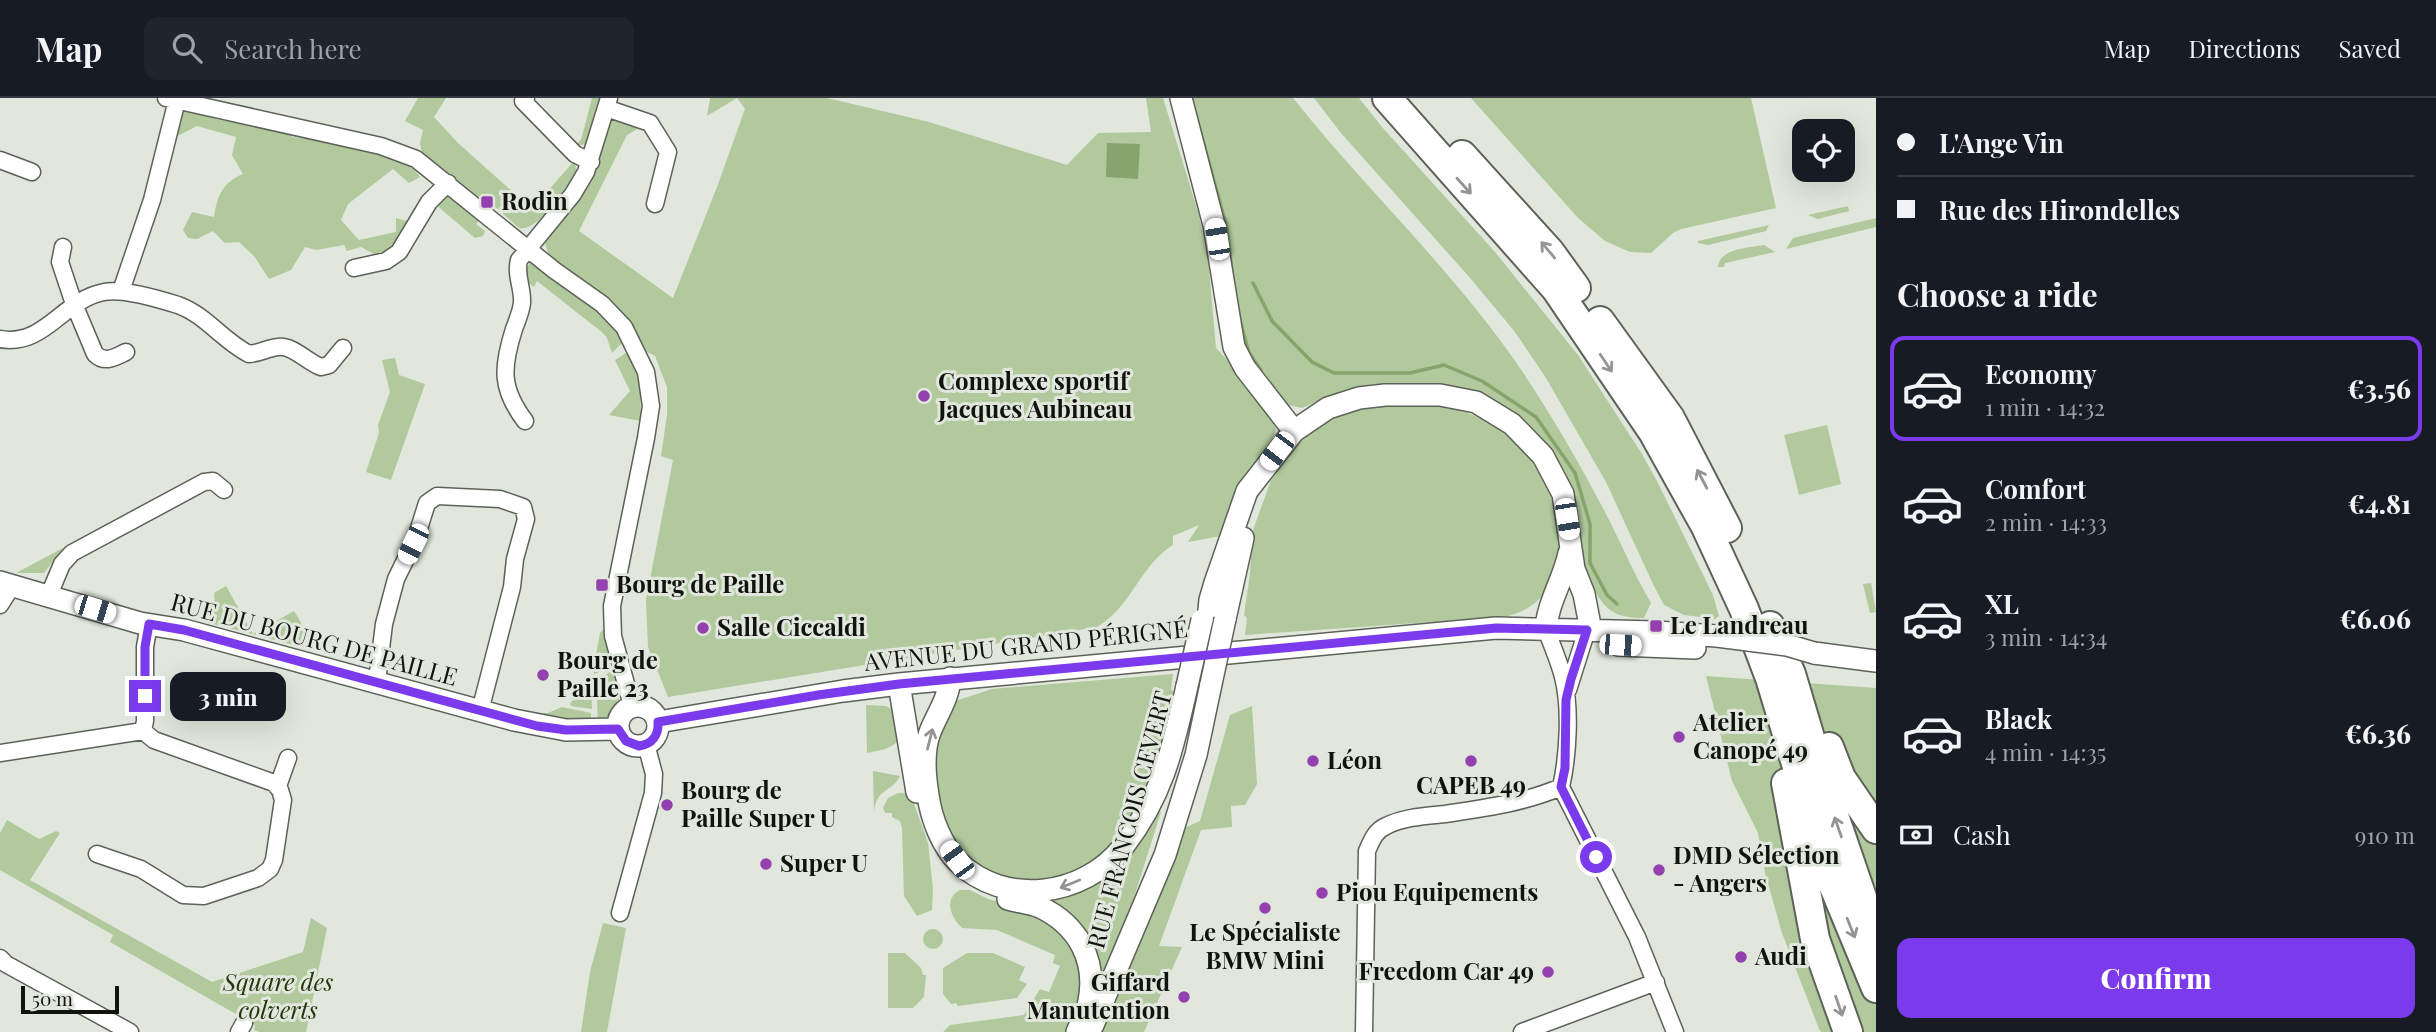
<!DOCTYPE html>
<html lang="en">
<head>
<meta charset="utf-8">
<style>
  :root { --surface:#171b24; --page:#20242c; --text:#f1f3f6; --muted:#9ea1a6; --line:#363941; --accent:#7c3aed }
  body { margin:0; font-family:"Playfair Display",serif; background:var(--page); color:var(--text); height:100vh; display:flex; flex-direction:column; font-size:26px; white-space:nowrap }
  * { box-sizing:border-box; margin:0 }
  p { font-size:23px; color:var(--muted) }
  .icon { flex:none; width:38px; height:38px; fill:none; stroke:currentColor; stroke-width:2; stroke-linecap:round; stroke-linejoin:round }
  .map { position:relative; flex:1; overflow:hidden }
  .panel { display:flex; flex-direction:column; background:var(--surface); width:560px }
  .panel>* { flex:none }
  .hud { display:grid; align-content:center; height:154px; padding:0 21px; background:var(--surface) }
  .buttons { position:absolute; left:1792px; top:21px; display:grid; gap:14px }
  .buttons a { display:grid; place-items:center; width:63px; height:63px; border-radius:14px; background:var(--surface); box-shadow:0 7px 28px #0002; font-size:35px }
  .scale { position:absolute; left:21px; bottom:18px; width:98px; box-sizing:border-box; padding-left:7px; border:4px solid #11130f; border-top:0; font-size:19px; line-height:24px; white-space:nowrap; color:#11130f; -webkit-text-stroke:5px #e1e7dc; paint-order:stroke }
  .end { position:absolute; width:32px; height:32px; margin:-16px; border:9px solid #7c3aed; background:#fff; box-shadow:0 0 0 4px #fff }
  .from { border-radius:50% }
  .bubble { position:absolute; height:49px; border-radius:14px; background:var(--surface); box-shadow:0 7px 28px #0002; font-size:23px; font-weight:800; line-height:49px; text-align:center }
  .car { position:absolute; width:21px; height:42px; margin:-21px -10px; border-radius:9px; box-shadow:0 0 5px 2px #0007; background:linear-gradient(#fff 24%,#345 0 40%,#fff 0 76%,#345 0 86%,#fff 0) }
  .hud b { display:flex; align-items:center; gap:24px; height:66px; font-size:26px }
  .hud b+b { border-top:2px solid var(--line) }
  .hud i { width:18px; height:18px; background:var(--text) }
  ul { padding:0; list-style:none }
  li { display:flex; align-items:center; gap:21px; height:105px; margin:0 14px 10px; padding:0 7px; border:4px solid transparent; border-radius:14px }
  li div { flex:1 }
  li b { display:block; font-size:26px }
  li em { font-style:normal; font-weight:800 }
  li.selected { border-color:var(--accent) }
  li>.icon { width:63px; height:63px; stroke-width:1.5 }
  h2 { padding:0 21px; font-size:32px; line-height:84px }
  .pay { display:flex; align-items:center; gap:18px; height:77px; padding:0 21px; font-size:26px }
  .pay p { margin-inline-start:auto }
  .cta { display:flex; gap:14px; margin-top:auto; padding:14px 21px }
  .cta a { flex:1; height:80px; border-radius:14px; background:var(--accent); color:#fff; font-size:28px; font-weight:800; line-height:80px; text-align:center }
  header { display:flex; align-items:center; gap:42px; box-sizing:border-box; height:98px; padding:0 35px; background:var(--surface); border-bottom:2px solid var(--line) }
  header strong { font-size:33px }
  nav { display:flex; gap:38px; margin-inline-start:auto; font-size:24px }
  .search { width:490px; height:63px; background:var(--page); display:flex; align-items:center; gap:18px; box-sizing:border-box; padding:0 24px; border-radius:14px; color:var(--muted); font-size:26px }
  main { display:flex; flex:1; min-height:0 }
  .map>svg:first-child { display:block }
  .green { fill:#b1c99d }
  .water { fill:#87a46c }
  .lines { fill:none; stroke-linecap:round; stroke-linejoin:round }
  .stream { stroke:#87a46c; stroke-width:3.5 }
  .street-casing { stroke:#5d6259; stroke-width:19 }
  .secondary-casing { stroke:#5d6259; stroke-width:24 }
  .highway-casing { stroke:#5d6259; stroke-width:32 }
  .street { stroke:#fff; stroke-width:16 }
  .secondary { stroke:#fff; stroke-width:21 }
  .highway { stroke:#fff; stroke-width:28 }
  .secondary-bridge-casing { stroke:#5d6259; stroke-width:24; stroke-linecap:butt }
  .secondary-bridge { stroke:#fff; stroke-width:21 }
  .oneway { stroke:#949593 }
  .route { stroke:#7c3aed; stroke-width:9 }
  .poi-dot { fill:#9440ae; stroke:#e1e7dc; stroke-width:2.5 }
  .labels { text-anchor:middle; stroke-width:6; stroke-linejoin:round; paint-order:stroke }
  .poi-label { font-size:24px; font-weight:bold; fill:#11130f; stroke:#e1e7dc; text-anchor:start }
  .street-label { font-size:24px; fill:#11130f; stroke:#e1e7dc }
  .park-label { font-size:24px; font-style:italic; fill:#23360c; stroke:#e1e7dc }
</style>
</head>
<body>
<header>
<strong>Map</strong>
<div class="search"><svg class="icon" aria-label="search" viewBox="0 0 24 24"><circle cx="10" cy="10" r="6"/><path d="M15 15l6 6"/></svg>Search here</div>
<nav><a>Map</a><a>Directions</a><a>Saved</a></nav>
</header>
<main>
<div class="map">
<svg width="1876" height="934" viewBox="0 0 1876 934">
  <rect width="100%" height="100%" fill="#e1e7dc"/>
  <!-- green -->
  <path class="green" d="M 418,0 L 446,0 L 434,19 L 458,45 L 532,111 L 574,63 L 577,73 C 567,88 538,135 519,130 L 484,99 L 477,101 L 422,55 L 420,45 L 423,32 L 405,23 Z
    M 592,0 L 600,0 L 588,44 L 586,49 L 584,46 L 578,48 L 579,53 L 572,50 L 581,42 Z
    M 710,0 L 737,0 L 707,18 Z
    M 737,0 L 827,0 L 929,24 L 1067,67 L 1098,35 L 1151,34 L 1146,0 L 1163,0 L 1199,117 L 1208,160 L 1216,250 L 1231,266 L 1276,330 L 1274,338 L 1247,381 L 1221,438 L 1188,444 L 1199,427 L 1173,438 L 1173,447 C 1139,468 1132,509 1097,529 L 668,599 L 648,549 L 646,502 L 673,362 L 661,358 L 667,317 L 667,289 L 655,258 L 645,253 L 635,233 L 604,200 L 549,157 L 545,146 L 610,20 L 613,19 L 649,33 L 639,30 L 627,37 L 579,133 L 673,200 L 717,89 L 745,11 Z
    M 1187,0 L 1293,0 C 1367,93 1455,174 1522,273 C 1549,314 1575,357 1598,401 C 1617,435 1631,471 1651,505 L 1644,520 C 1619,520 1606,515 1594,491 L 1589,491 L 1585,481 L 1575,408 L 1562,374 L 1447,289 L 1374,286 L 1344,292 L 1302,310 L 1283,306 L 1243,250 Z
    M 1314,0 L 1359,0 L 1382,29 L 1495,154 L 1578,257 L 1642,356 L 1659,387 L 1713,497 L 1719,518 L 1715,521 L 1684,517 L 1664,507 L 1653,486 L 1606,384 L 1546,280 L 1515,234 L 1471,181 L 1341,35 Z
    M 1471,0 L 1751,0 L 1776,110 L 1681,131 L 1673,135 L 1651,155 L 1630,154 L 1605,143 L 1578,120 Z
    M 178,11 L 224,23 L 244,24 L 287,33 L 292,39 C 321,42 405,52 420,79 L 409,85 L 393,71 L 348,106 L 341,122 L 359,142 L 396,134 L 396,120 L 410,124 L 390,153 L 374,156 L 361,149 L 347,153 L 344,147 L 316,152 L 305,149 L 291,172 L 269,181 L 254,158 L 239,144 L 225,145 L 213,133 L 197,141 L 188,140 L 183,132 L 192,114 L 214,119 C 217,98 223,84 243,76 L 232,57 L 236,39 L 197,28 L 172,41 Z
    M 446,97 L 450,97 L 480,122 L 476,126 L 485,133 L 483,138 L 475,140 L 435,106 Z
    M 1848,108 L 1849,113 L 1818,121 L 1808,117 Z
    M 1876,120 L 1876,129 L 1786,151 L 1793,140 Z
    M 1769,127 L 1766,133 L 1708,147 L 1698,145 L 1698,143 Z
    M 1764,147 L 1775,154 L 1725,165 L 1724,169 L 1718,169 C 1720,150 1748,150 1764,147 Z
    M 530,164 C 564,188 602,208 624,243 L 612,255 L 607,240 L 603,235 L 537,183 L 534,189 L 526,183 L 524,176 Z
    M 629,253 L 640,286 L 641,323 L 609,317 L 630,293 L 615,262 Z
    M 395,260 L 399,277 L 425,286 L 391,382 L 366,374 L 379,335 L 378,327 L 390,294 L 382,262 Z
    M 1428,305 C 1457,311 1483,317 1507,337 C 1526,353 1547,377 1554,402 C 1567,449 1560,509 1503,519 L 1245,537 L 1247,520 L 1244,517 L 1250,476 L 1252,435 L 1271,382 L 1289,355 L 1313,332 L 1340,316 L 1368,307 Z
    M 1827,327 L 1841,386 L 1799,397 L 1784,337 Z
    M 63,450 L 44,475 L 16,475 Z
    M 1871,485 L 1876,514 L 1870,515 L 1863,486 Z
    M 226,488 L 253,536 L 294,513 C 302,525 308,536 306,550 L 206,524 L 215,510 L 214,495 Z
    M 604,531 L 611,565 L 605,572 L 594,576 L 593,573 L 600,535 Z
    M 612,572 C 620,598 627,610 598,624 L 596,584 Z
    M 1173,576 L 1171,591 L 1174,595 L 1159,656 L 1155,688 L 1099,766 L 1029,789 L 969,766 L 940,722 L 933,642 L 952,604 L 992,591 Z
    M 1706,578 L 1876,590 L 1876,934 L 1821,934 L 1819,931 L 1782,835 L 1765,775 L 1758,735 L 1732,683 Z
    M 591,586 L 592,611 L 571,608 L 570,605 Z
    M 866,607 L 886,608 L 893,612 L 900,640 C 891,652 881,652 867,655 Z
    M 1252,608 L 1257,686 L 1245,707 L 1231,708 L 1232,729 L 1201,732 L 1159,848 L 1182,849 L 1144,934 L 1098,934 L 1182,731 L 1200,723 L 1230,617 Z
    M 562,609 L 591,615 L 591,625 L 582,626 L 527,616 L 548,615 Z
    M 873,673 L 900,678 C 892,695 876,689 874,715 Z
    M 898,695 L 906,695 L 913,703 L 928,745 L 933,791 L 932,812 L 917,818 L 904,798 L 902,730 L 900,723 L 892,719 L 892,715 L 885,715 L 883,710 L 888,700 Z
    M 1154,709 L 1161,714 L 1129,815 L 1101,887 L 1041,804 L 1069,792 Z
    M 7,722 L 39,741 L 56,733 L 60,735 L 30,782 L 212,884 L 303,854 L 311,820 L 327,830 L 306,934 L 259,934 L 254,932 L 255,927 L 110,844 L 113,837 L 0,772 L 0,735 Z
    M 960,792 L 970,792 L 988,801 L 1036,813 L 1073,844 L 1084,895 L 1071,934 L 943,934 L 950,927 L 1024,917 L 1040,891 L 1049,894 L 1060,868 L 1053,865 L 1055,857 L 997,832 L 962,830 C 951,820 943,801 960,792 Z
    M 603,825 L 626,830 L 607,934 L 581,934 L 590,874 Z
    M923 841a10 10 0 1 1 20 0a10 10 0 1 1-20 0Z
    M 888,855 L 905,855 L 921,870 L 923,877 L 926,877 L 924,899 L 913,910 L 888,910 Z
    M 967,855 L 993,855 L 1025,869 L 1019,882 L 1027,886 L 1017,900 L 958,908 L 956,905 L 951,906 L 943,896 L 943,870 Z"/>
  <!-- water -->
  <path class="water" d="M 1107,45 L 1140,46 L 1138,81 L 1106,79 Z"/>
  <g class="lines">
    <!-- stream -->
    <path class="stream" d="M 1196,18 L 1227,130 L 1232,174
      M 1253,185 L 1272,223 L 1312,264 L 1334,275 L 1410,275 L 1444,267 L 1482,283 L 1536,319 L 1575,375 L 1590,426 L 1590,465 L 1607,497 L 1617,506
      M 1241,226 L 1249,255 L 1261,272"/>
    <defs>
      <path id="street" d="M 166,0 L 381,48 L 416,61 L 554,172 L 602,206 L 624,229 L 646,274 L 651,308 L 646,340 L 612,508 L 613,538 L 632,608
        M 526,0 L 523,3 L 575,56 L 591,64
        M 606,10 L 650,25 L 668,54 L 655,106
        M 0,62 L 32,74
        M 63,149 L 60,164 L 74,206 L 95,256 C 105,266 115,259 126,254
        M 354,170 L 386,163 L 399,154 L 429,104 L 448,85
        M 121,193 L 152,102 L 177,2
        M 0,241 C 45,249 62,202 104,194 C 123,190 159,201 178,207 C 206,217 223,243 249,256 C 260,255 268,250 278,249 C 293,247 307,264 321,269 L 329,267 L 343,250
        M 525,323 C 500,290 502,269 514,231 C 517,223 521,214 522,205 C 523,190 515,177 519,162 L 573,96 L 586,74 L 609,0
        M 49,497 L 62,466 L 72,455 L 204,384 L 213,383 L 224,392
        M 0,507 L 12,488
        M 377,583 L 384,526 L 396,481 L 416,440 L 427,405 L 437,398 L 500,401 L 523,409 L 526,421 L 515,461 L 512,489 L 480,613
        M 1568,592 L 1587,532
        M 0,655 L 143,633
        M 278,688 L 288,660
        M 1561,689 L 1637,839 L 1675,934
        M 97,756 L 141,771 L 183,797 L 204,798 L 258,780 L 270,771 L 274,762 L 283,702 L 280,692 L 274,685 L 154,642 L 143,633 L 145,623 L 145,549 L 149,526
        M 620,815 L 653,695 L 654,676 L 646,646
        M 0,860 L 6,866 L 130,934
        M 239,934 L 244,925
        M 1364,934 L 1367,753 C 1372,742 1375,733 1386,728 C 1404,719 1425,718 1445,716 C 1485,710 1524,705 1561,689 C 1568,658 1571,610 1563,579 C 1559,563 1552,547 1546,532
        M 1522,934 L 1656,884"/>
      <path id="secondary" d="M 1181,0 L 1214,127 L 1234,249 L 1245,270 L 1294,333
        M 0,484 L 140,525 L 184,532 L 514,622 L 566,632 L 618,631
        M 1225,521 L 1243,440
        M 1208,522 L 1210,502 L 1215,485 L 1247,393 L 1294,333 L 1328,310 L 1359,300 L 1385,297 L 1440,297 L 1476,304 L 1512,326 L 1543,358 L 1563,396 L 1574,471 L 1584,496 L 1589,522 L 1587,532
        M 1546,532 C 1547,505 1564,481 1569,455
        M 1619,547 L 1695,550
        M 1814,555 L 1876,563
        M 950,580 C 949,600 937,616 930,634 C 923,652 925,679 928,697 C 931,720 942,748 958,764 C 1005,809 1083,799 1123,749 C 1163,697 1173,650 1187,588
        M 899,586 L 917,694
        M618 628a20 20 0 1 1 40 0a20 20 0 1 1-40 0Z
        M 658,624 L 843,593 L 899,586 L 1496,530 L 1656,534 L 1717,538
        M 1008,801 C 1018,804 1030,805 1040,809 C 1078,827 1097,862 1089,903 C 1087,914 1081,924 1077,934
        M 1093,927 L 1165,757 L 1196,657 L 1211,586"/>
      <path id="highway" d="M 1387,0 L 1556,191 L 1653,334 L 1706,429 L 1744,511 L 1770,580 L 1832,784 L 1876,890
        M 1462,57 L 1550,154 L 1576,190
        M 1600,223 L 1670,320 L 1727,430
        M 1770,528 L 1791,576 L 1828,700 L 1876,840
        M 1829,649 L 1841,680 L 1876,731
        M 1786,685 L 1815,841 L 1848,934"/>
    </defs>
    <!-- street casing -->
    <use href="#street" class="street-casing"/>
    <!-- secondary casing -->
    <use href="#secondary" class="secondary-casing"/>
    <!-- highway casing -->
    <use href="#highway" class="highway-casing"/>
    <!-- street -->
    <use href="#street" class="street"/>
    <!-- secondary -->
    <use href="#secondary" class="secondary"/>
    <!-- highway -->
    <use href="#highway" class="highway"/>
    <defs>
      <path id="secondary-bridge" d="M 1717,538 L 1787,547 L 1814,555
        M 1211,586 L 1225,521
        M 1187,588 L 1202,522"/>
    </defs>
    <!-- secondary-bridge casing -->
    <use href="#secondary-bridge" class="secondary-bridge-casing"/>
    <!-- secondary-bridge -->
    <use href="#secondary-bridge" class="secondary-bridge"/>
  </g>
  <!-- one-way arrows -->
  <defs><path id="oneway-shaft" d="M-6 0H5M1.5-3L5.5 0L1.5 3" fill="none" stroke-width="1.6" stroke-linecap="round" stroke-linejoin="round" transform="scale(1.75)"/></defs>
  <g class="oneway">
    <use href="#oneway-shaft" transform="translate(1464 88) rotate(48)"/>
    <use href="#oneway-shaft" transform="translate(1548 152) rotate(-130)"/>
    <use href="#oneway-shaft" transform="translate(1606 265) rotate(56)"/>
    <use href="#oneway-shaft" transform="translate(1702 381) rotate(-118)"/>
    <use href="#oneway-shaft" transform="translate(930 641) rotate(-76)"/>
    <use href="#oneway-shaft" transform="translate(1838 729) rotate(-109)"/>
    <use href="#oneway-shaft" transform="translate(1070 786) rotate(158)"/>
    <use href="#oneway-shaft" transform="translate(1851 830) rotate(68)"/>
    <use href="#oneway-shaft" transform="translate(1839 908) rotate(71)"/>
  </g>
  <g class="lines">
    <!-- route -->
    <path class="route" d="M 145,598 L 145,549 L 149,526 L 184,532 L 537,628 L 566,632 L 618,631 L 626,643 L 639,648 C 652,646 659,637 658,624 L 818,597 L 899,586 L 1496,530 L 1587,532 L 1571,581 L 1566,602 L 1565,670 L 1561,689 L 1596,759"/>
  </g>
  <!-- markers -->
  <g class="poi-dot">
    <rect x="480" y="97" width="14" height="14" rx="3.5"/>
    <circle cx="924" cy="298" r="7"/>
    <rect x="595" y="480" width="14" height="14" rx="3.5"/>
    <rect x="1649" y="521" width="14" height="14" rx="3.5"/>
    <circle cx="703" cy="530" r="7"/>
    <circle cx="543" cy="577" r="7"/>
    <circle cx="1679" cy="639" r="7"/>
    <circle cx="1313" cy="663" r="7"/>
    <circle cx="1471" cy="663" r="7"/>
    <circle cx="667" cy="707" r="7"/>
    <circle cx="766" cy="766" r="7"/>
    <circle cx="1659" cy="772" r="7"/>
    <circle cx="1322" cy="795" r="7"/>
    <circle cx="1265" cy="810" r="7"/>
    <circle cx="1741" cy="859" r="7"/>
    <circle cx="1548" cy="874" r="7"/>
    <circle cx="1184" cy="899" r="7"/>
  </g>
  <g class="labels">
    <!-- poi labels -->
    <g class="poi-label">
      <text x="501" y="112">Rodin</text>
      <text x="938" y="292">Complexe sportif<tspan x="938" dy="28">Jacques Aubineau</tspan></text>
      <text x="616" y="495">Bourg de Paille</text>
      <text x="1670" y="536">Le Landreau</text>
      <text x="717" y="538">Salle Ciccaldi</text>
      <text x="557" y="571">Bourg de<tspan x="557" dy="28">Paille 23</tspan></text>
      <text x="1693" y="633">Atelier<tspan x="1693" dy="28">Canopé 49</tspan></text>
      <text x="1327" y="671">Léon</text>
      <text x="1471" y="696" text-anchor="middle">CAPEB 49</text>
      <text x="681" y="701">Bourg de<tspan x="681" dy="28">Paille Super U</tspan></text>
      <text x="1673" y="766">DMD Sélection<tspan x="1673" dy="28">- Angers</tspan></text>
      <text x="780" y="774">Super U</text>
      <text x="1336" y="803">Piou Equipements</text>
      <text x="1265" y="843" text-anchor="middle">Le Spécialiste<tspan x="1265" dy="28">BMW Mini</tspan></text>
      <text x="1755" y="867">Audi</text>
      <text x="1534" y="882" text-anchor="end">Freedom Car 49</text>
      <text x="1170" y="893" text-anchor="end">Giffard<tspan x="1170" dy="28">Manutention</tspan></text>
    </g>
    <!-- street labels -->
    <g class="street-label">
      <text transform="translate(314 542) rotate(15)" y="8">RUE DU BOURG DE PAILLE</text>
      <text transform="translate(1026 548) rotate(-6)" y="8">AVENUE DU GRAND PÉRIGNÉ</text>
      <text transform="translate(1130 722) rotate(-75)" y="8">RUE FRANCOIS CEVERT</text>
    </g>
    <!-- park labels -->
    <g class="park-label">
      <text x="278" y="893">Square des<tspan x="278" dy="28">colverts</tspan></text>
    </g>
  </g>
</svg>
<div class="buttons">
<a><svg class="icon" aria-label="locate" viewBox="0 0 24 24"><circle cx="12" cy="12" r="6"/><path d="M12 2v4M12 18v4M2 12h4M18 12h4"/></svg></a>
</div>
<div class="scale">50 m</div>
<i class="end from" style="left:1596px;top:759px"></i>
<i class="end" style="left:145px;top:598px"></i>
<div class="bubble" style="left:170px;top:574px;width:116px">3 min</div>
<i class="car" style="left:1217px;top:141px;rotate:351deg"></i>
<i class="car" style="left:1277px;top:353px;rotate:217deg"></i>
<i class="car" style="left:1567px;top:421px;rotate:171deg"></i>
<i class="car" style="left:413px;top:446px;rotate:206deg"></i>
<i class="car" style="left:95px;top:511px;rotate:107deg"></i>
<i class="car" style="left:1620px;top:547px;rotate:93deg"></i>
<i class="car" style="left:957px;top:762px;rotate:324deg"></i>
</div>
<section class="panel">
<div class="hud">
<b><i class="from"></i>L'Ange Vin</b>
<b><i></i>Rue des Hirondelles</b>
</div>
<h2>Choose a ride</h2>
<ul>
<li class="selected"><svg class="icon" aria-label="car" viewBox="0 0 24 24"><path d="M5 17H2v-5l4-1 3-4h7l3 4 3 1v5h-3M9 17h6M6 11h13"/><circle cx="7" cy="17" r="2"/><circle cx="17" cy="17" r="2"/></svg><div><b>Economy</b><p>1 min · 14:32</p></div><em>€3.56</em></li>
<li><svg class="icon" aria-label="car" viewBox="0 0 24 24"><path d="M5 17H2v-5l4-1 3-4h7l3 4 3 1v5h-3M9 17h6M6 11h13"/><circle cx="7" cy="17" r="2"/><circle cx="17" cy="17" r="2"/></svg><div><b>Comfort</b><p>2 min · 14:33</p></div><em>€4.81</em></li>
<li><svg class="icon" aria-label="car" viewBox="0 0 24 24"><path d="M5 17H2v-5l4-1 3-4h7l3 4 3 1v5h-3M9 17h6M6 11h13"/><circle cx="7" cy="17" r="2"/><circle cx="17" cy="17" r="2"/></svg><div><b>XL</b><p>3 min · 14:34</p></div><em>€6.06</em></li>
<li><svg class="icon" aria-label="car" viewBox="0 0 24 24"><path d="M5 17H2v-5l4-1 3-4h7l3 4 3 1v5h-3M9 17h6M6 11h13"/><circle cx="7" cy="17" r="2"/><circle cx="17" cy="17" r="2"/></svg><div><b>Black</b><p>4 min · 14:35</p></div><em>€6.36</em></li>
</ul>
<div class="pay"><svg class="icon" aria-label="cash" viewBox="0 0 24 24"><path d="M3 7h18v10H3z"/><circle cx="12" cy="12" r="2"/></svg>Cash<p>910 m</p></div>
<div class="cta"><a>Confirm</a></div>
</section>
</main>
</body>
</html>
